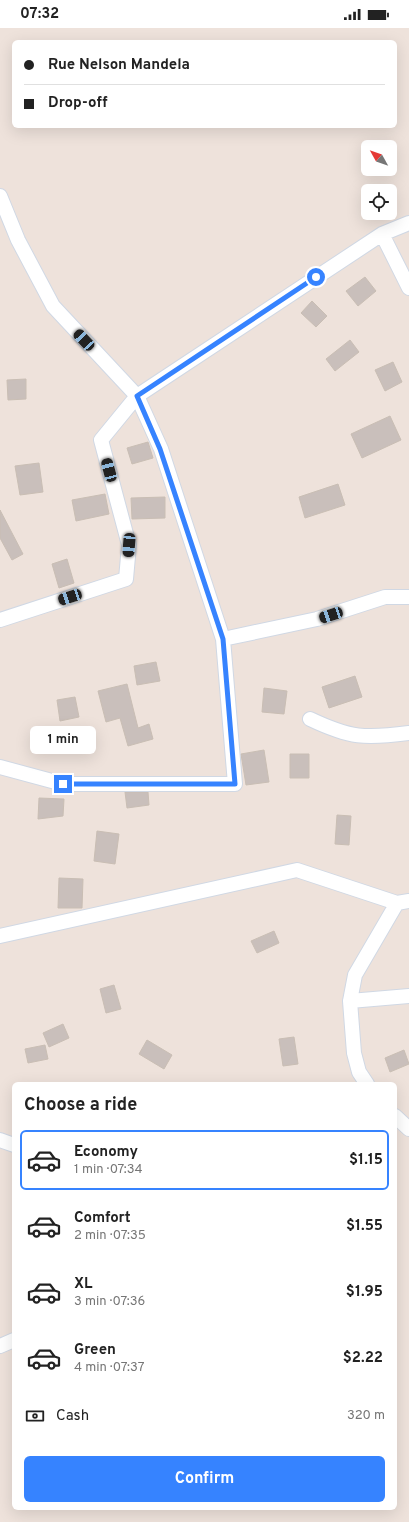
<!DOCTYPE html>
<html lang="en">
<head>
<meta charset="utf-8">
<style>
  :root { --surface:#fff; --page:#f6f6f6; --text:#222; --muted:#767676; --line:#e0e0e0; --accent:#3683ff }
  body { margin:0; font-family:Overpass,sans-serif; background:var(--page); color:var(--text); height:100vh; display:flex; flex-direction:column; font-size:15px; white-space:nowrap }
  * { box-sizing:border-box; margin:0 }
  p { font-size:13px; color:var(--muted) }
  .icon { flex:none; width:22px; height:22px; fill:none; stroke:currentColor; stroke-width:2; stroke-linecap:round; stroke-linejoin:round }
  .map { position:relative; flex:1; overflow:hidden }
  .details { position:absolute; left:12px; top:1054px; width:385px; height:428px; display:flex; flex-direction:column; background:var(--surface); border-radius:6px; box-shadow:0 4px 16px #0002 }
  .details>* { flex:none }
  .hud { position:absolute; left:12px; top:12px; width:385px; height:88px; border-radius:6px; box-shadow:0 4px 16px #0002; display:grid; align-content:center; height:88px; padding:0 12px; background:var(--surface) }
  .needle { width:26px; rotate:310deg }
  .buttons { position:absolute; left:361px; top:112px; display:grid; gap:8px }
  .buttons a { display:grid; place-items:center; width:36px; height:36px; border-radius:6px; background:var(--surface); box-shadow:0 4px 16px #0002; font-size:20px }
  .end { position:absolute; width:18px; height:18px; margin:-9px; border:5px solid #3683ff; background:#fff; box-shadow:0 0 0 2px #fff }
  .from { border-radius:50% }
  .bubble { position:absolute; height:28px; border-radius:6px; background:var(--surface); box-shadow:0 4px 16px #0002; font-size:13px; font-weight:700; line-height:28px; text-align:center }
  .car { position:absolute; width:12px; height:24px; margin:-12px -6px; border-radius:5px; box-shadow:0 0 3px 1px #0007; background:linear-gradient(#222 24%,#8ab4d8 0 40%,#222 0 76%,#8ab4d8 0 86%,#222 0) }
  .hud b { display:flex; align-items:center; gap:14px; height:38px; font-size:15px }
  .hud b+b { border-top:1px solid var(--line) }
  .hud i { width:10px; height:10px; background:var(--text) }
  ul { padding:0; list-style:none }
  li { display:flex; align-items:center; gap:12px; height:60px; margin:0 8px 6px; padding:0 4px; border:2px solid transparent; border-radius:6px }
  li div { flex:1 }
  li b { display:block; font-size:15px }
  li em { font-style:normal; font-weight:700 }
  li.on { border-color:var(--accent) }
  li>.icon { width:36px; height:36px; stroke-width:1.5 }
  h2 { padding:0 12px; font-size:18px; line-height:48px }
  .pay { display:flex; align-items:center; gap:10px; height:44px; padding:0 12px; font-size:15px }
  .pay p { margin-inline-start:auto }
  .primary-button { display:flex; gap:8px; margin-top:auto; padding:8px 12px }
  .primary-button a { flex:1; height:46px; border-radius:6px; background:var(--accent); color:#fff; font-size:16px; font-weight:700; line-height:46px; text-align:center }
  .status { display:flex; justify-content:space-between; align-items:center; height:28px; padding:0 20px; background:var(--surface); direction:ltr }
  .status svg { height:11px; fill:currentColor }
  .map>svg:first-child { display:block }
  .building { fill:#c9bfbb; stroke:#c9beb4 }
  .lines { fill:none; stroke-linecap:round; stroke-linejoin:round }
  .minor-casing { stroke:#d0d8e4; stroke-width:16 }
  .minor { stroke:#fff; stroke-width:14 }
  .route { stroke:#3683ff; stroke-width:5 }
</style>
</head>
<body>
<div class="status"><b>07:32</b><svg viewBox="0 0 49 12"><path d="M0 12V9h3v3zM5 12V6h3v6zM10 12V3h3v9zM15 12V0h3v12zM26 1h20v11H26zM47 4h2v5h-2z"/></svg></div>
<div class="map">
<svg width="409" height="1494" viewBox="0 0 409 1494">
  <rect width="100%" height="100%" fill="#eee2db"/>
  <!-- building -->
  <path class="building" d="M 365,249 L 376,263 L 358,278 L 346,263 Z
    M 312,273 L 327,288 L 316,299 L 301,285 Z
    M 350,312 L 359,324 L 335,343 L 326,331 Z
    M 393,334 L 402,354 L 385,363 L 375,342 Z
    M 26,351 L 26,371 L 8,372 L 7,352 Z
    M 390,388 L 401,412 L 362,430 L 351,406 Z
    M 148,414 L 153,430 L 132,436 L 127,420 Z
    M 39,435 L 43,464 L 20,467 L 15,438 Z
    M 338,456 L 345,477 L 305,490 L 299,469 Z
    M 105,466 L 109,486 L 76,493 L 72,472 Z
    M 165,469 L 165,490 L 132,491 L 131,470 Z
    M 0,482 L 23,526 L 12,532 L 0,510 Z
    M 67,531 L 74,555 L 59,560 L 52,536 Z
    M 156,634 L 160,653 L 137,657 L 134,638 Z
    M 355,648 L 362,669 L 329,680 L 322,659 Z
    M 127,656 L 138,700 L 149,696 L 153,711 L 128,718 L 120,690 L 106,694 L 98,663 Z
    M 264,660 L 287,663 L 284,686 L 262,684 Z
    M 75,669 L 79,689 L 60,693 L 57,672 Z
    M 264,722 L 269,754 L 246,757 L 241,726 Z
    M 290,726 L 309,726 L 309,750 L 290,750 Z
    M 125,764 L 148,764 L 149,777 L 127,780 Z
    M 39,770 L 64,771 L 63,788 L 38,791 Z
    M 337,787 L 351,788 L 349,817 L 335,816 Z
    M 97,803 L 119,806 L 115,836 L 94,833 Z
    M 59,850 L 83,851 L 82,880 L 58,880 Z
    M 274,903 L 279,915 L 257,925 L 251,913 Z
    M 114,957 L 121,981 L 106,985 L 100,961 Z
    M 63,996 L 69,1010 L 49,1019 L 43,1005 Z
    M 294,1009 L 298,1036 L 283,1038 L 279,1011 Z
    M 147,1012 L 172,1027 L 164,1041 L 139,1026 Z
    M 45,1017 L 48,1031 L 28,1035 L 25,1021 Z
    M 404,1022 L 409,1036 L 390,1044 L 385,1030 Z"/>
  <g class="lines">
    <defs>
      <path id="minor" d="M 0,168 L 18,212 L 53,278 L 137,368 L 161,421 L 223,611
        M 382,206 L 409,260
        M 0,592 L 126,551 L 129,517 L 101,412 L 137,368 L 382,206 L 409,195
        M 310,691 C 350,710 365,711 409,705
        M 0,739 L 63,756 L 235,756 L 223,611 L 317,591 L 385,569 L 409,569
        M 0,908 L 297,842 L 397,875 L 409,873
        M 350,973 L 409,968
        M 367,1056 L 359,1044 L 354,1025 L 350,973 L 355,947 L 397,875
        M 395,1088 L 409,1101
        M 0,1112 L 14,1117
        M 0,1318 L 14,1312"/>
    </defs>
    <!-- minor casing -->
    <use href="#minor" class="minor-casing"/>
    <!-- minor -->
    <use href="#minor" class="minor"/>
  </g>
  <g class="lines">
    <!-- route -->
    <path class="route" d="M 63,756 L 235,756 L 223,611 L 160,421 L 137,368 L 316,249"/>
  </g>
</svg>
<div class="buttons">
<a><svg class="needle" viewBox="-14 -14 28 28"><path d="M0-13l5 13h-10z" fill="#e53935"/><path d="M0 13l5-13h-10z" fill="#767676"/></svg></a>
<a><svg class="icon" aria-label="locate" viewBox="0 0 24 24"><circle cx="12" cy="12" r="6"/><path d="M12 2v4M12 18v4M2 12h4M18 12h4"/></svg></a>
</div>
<i class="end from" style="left:316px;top:249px"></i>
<i class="end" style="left:63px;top:756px"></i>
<div class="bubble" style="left:30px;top:698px;width:66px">1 min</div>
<i class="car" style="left:84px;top:312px;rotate:317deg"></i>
<i class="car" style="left:109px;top:442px;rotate:345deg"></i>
<i class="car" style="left:129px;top:517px;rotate:184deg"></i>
<i class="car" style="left:70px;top:569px;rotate:252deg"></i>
<i class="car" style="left:331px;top:587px;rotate:252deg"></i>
<div class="hud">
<b><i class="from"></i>Rue Nelson Mandela</b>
<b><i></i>Drop-off</b>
</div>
<section class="details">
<h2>Choose a ride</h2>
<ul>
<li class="on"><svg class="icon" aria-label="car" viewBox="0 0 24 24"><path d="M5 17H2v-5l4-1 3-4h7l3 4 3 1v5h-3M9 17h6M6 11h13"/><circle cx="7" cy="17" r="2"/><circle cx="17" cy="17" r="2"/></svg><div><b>Economy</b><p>1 min · 07:34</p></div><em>$1.15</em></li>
<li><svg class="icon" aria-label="car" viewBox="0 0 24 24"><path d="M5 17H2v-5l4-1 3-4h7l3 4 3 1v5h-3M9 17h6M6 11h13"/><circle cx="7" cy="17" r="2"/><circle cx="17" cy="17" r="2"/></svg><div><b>Comfort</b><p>2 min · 07:35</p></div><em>$1.55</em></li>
<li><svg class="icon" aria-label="car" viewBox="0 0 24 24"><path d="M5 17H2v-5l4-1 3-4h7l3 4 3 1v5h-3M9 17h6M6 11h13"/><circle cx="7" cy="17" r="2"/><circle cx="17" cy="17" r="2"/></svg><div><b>XL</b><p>3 min · 07:36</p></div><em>$1.95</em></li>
<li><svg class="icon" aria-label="car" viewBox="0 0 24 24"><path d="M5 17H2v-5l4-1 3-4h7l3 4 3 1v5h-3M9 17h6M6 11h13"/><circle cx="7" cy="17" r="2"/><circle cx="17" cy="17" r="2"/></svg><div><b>Green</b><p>4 min · 07:37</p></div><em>$2.22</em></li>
</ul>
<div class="pay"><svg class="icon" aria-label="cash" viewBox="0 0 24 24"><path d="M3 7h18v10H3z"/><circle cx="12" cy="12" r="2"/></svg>Cash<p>320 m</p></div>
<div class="primary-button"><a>Confirm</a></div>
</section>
</div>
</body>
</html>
